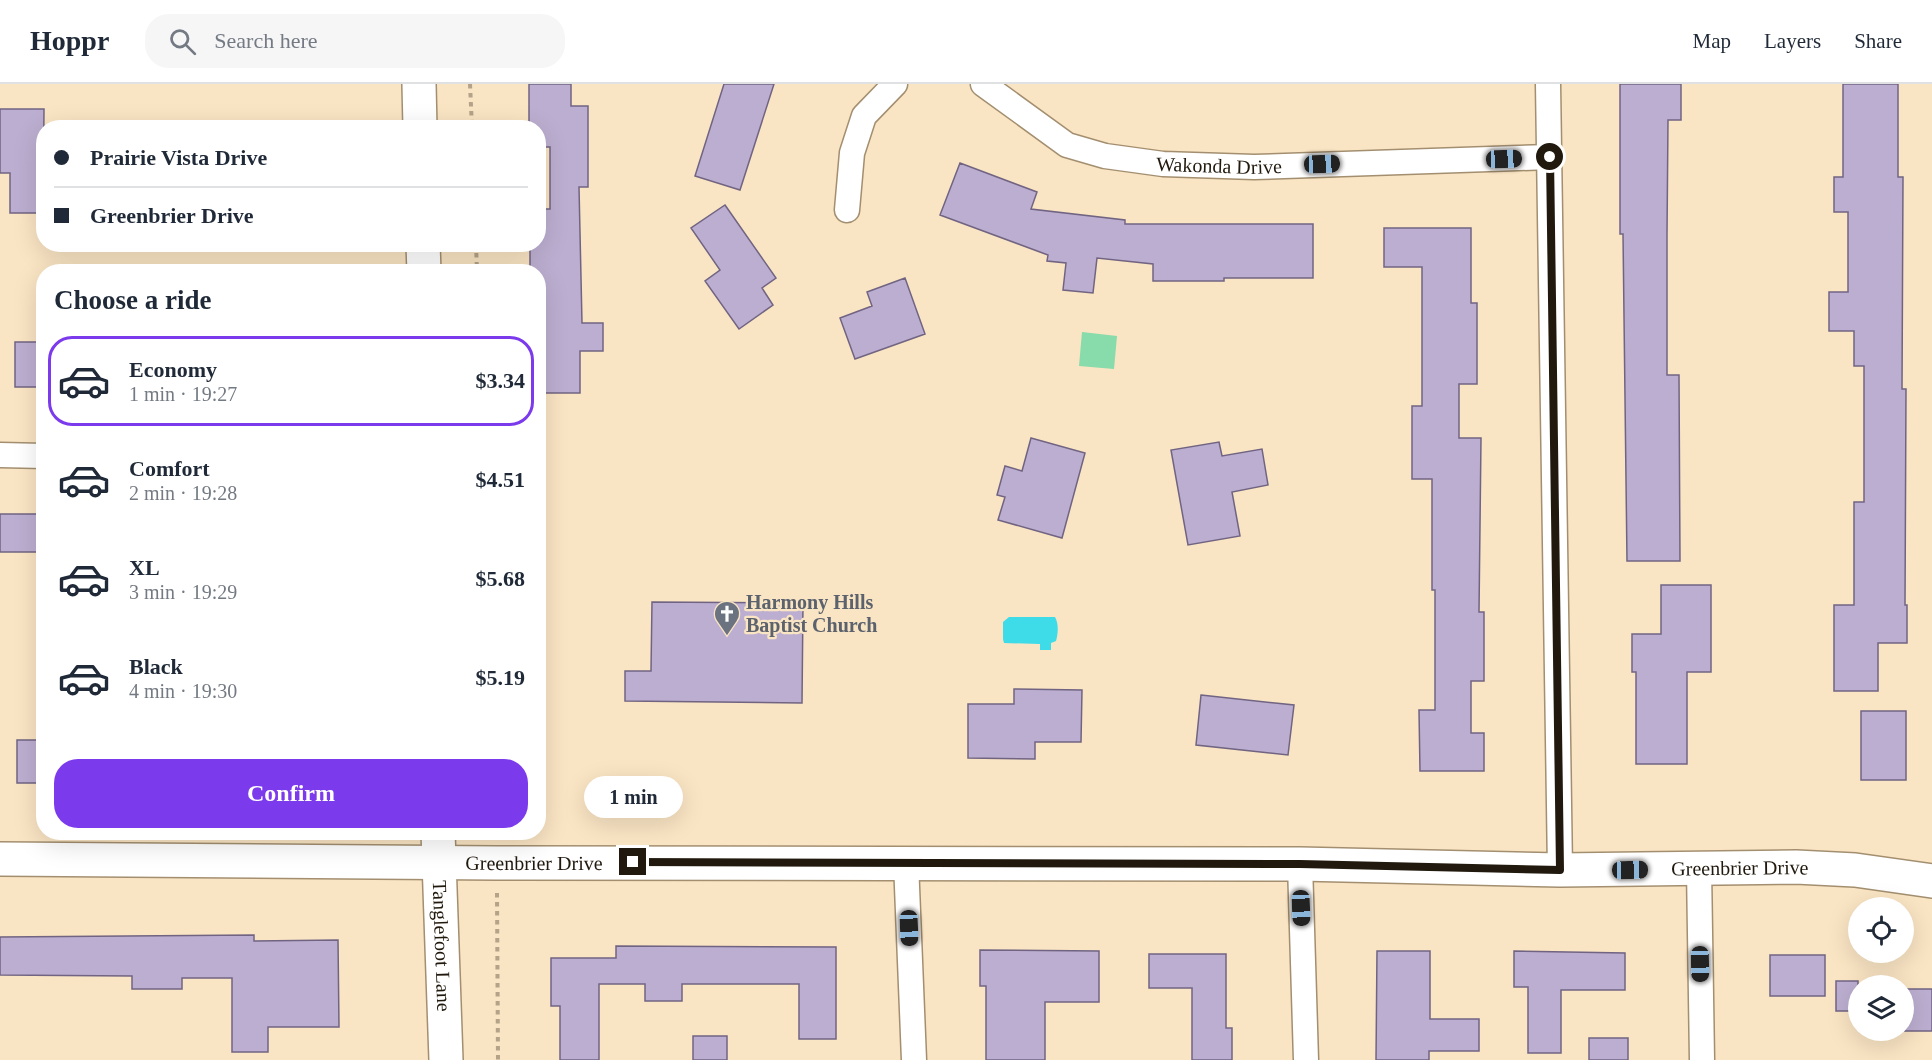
<!DOCTYPE html>
<html lang="en">
<head>
<meta charset="utf-8">
<style>
  :root { --surface:#fff; --page:#f6f6f7; --text:#1f2937; --muted:#747a83; --line:#e0e1e3; --accent:#7c3aed }
  body { margin:0; font-family:"Times New Roman",serif; background:var(--page); color:var(--text); height:100vh; display:flex; flex-direction:column; font-size:22px; white-space:nowrap }
  * { box-sizing:border-box; margin:0 }
  p { font-size:20px; color:var(--muted) }
  .icon { flex:none; width:33px; height:33px; fill:none; stroke:currentColor; stroke-width:2; stroke-linecap:round; stroke-linejoin:round }
  .map { position:relative; flex:1; overflow:hidden }
  .details { position:absolute; left:36px; top:180px; width:510px; height:576px; display:flex; flex-direction:column; background:var(--surface); border-radius:24px; box-shadow:0 6px 24px #0002 }
  .details>* { flex:none }
  .banner { position:absolute; left:36px; top:36px; width:510px; height:132px; border-radius:24px; box-shadow:0 6px 24px #0002; display:grid; align-content:center; height:132px; padding:0 18px; background:var(--surface) }
  .fabs { position:absolute; left:1848px; top:813px; display:grid; gap:12px }
  .fabs a { display:grid; place-items:center; width:66px; height:66px; border-radius:50%; background:var(--surface); box-shadow:0 6px 24px #0002; font-size:30px }
  .end { position:absolute; width:27px; height:27px; margin:-14px; border:8px solid #21190d; background:#fff; box-shadow:0 0 0 3px #fff }
  .from { border-radius:50% }
  .bubble { position:absolute; height:42px; border-radius:21px; background:var(--surface); box-shadow:0 6px 24px #0002; font-size:20px; font-weight:700; line-height:42px; text-align:center }
  .car { position:absolute; width:18px; height:36px; margin:-18px -9px; border-radius:8px; box-shadow:0 0 4px 2px #0007; background:linear-gradient(#222 24%,#8ab4d8 0 40%,#222 0 76%,#8ab4d8 0 86%,#222 0) }
  .banner b { display:flex; align-items:center; gap:21px; height:57px; font-size:22px }
  .banner b+b { border-top:2px solid var(--line) }
  .banner i { width:15px; height:15px; background:var(--text) }
  ul { padding:0; list-style:none }
  li { display:flex; align-items:center; gap:18px; height:90px; margin:0 12px 9px; padding:0 6px; border:3px solid transparent; border-radius:24px }
  li div { flex:1 }
  li b { display:block; font-size:22px }
  li em { font-style:normal; font-weight:700 }
  li.current { border-color:var(--accent) }
  li>.icon { width:54px; height:54px; stroke-width:1.5 }
  h2 { padding:0 18px; font-size:27px; line-height:72px }
  .cta { display:flex; gap:12px; margin-top:auto; padding:12px 18px }
  .cta a { flex:1; height:69px; border-radius:24px; background:var(--accent); color:#fff; font-size:24px; font-weight:700; line-height:69px; text-align:center }
  header { display:flex; align-items:center; gap:36px; box-sizing:border-box; height:84px; padding:0 30px; background:var(--surface); border-bottom:2px solid var(--line) }
  header strong { font-size:28px }
  nav { display:flex; gap:33px; margin-inline-start:auto; font-size:21px }
  .search { width:420px; height:54px; background:var(--page); display:flex; align-items:center; gap:15px; box-sizing:border-box; padding:0 21px; border-radius:24px; color:var(--muted); font-size:22px }
  .map>svg:first-child { display:block }
  .green { fill:#88dbab }
  .water { fill:#3edbe9 }
  .building { fill:#bcaed0; stroke:#706482; stroke-width:1.5 }
  .lines { fill:none; stroke-linecap:round; stroke-linejoin:round }
  .street-casing { stroke:#a38f70; stroke-width:27 }
  .secondary-casing { stroke:#a38f70; stroke-width:36 }
  .path { stroke:#b4a389; stroke-width:4; stroke-dasharray:4.5 4.5; stroke-linecap:butt }
  .street { stroke:#fff; stroke-width:24 }
  .secondary { stroke:#fff; stroke-width:33 }
  .route { stroke:#21190d; stroke-width:8 }
  .labels { text-anchor:middle; stroke-width:4.5; stroke-linejoin:round; paint-order:stroke }
  .street-label { font-size:20px; fill:#21190d; stroke:#f9e4c3 }
  .worship-label { font-size:20px; font-weight:bold; fill:#5b616d; stroke:#f9e4c3; text-anchor:start }
</style>
</head>
<body>
<header>
<strong>Hoppr</strong>
<div class="search"><svg class="icon" aria-label="search" viewBox="0 0 24 24"><circle cx="10" cy="10" r="6"/><path d="M15 15l6 6"/></svg>Search here</div>
<nav><a>Map</a><a>Layers</a><a>Share</a></nav>
</header>
<div class="map">
<svg width="1932" height="976" viewBox="0 0 1932 976">
  <rect width="100%" height="100%" fill="#f9e4c3"/>
  <!-- green -->
  <path class="green" d="M 1082,248 L 1117,252 L 1114,285 L 1079,282 Z"/>
  <!-- water -->
  <path class="water" d="M 1009,533 L 1055,533 C 1059,540 1058,550 1056,557 L 1051,559 L 1051,566 L 1040,566 L 1040,560 L 1004,559 L 1003,555 L 1003,538 Z"/>
  <!-- building -->
  <path class="building" d="M 529,0 L 571,0 L 571,22 L 588,22 L 588,103 L 579,103 L 582,239 L 603,239 L 603,267 L 580,267 L 580,309 L 538,309 L 538,188 L 530,188 L 530,160 L 538,160 L 538,125 L 550,125 L 550,63 L 538,63 L 538,44 L 529,44 Z
    M 724,0 L 774,0 L 740,106 L 695,92 Z
    M 1620,0 L 1681,0 L 1681,36 L 1668,36 L 1667,150 L 1667,291 L 1679,291 L 1680,477 L 1627,477 L 1623,150 L 1620,150 Z
    M 1843,0 L 1898,0 L 1898,93 L 1903,93 L 1902,305 L 1906,305 L 1905,521 L 1907,521 L 1907,559 L 1878,559 L 1878,607 L 1834,607 L 1834,521 L 1854,521 L 1854,418 L 1864,418 L 1864,282 L 1854,282 L 1854,247 L 1829,247 L 1829,208 L 1848,208 L 1848,128 L 1834,128 L 1834,93 L 1843,93 Z
    M 0,25 L 44,25 L 43,129 L 10,129 L 10,89 L 0,89 Z
    M 960,79 L 1037,108 L 1031,125 L 1125,136 L 1125,140 L 1313,140 L 1313,194 L 1224,194 L 1224,197 L 1153,197 L 1153,180 L 1097,174 L 1093,209 L 1063,206 L 1066,179 L 1047,177 L 1048,171 L 940,131 Z
    M 725,121 L 776,194 L 762,204 L 773,221 L 739,245 L 705,197 L 720,186 L 691,144 Z
    M 1384,144 L 1471,144 L 1471,219 L 1477,219 L 1477,300 L 1459,300 L 1459,354 L 1481,354 L 1479,528 L 1484,528 L 1484,597 L 1471,597 L 1471,649 L 1484,649 L 1484,687 L 1420,687 L 1419,626 L 1435,626 L 1435,506 L 1432,506 L 1432,395 L 1412,395 L 1412,322 L 1422,322 L 1422,183 L 1384,183 Z
    M 905,194 L 925,250 L 855,275 L 840,234 L 872,222 L 867,208 Z
    M 15,258 L 44,258 L 44,303 L 15,303 Z
    M 1031,354 L 1085,369 L 1062,454 L 998,436 L 1005,413 L 997,411 L 1005,382 L 1022,387 Z
    M 1219,358 L 1222,372 L 1262,365 L 1268,401 L 1232,408 L 1240,452 L 1188,461 L 1171,366 Z
    M 0,430 L 44,430 L 44,468 L 0,468 Z
    M 1661,501 L 1711,501 L 1711,588 L 1687,588 L 1687,680 L 1636,680 L 1636,588 L 1632,588 L 1632,550 L 1661,550 Z
    M 652,518 L 803,519 L 802,619 L 625,617 L 625,587 L 651,587 Z
    M 1014,605 L 1082,606 L 1081,658 L 1035,658 L 1035,675 L 968,674 L 968,620 L 1014,620 Z
    M 1201,611 L 1294,621 L 1288,671 L 1196,661 Z
    M 1861,627 L 1906,627 L 1906,696 L 1861,696 Z
    M 17,656 L 44,656 L 44,699 L 17,699 Z
    M 254,851 L 254,857 L 338,856 L 339,943 L 268,943 L 268,968 L 232,968 L 232,894 L 182,894 L 182,905 L 132,905 L 132,892 L 0,891 L 0,853 Z
    M 616,862 L 836,863 L 836,955 L 799,955 L 799,900 L 682,900 L 682,917 L 645,917 L 645,900 L 599,900 L 599,976 L 560,976 L 560,922 L 551,922 L 551,874 L 616,874 Z
    M 980,866 L 1099,867 L 1099,918 L 1045,918 L 1045,976 L 986,976 L 986,902 L 980,902 Z
    M 1377,867 L 1430,867 L 1430,935 L 1479,935 L 1479,967 L 1429,967 L 1429,976 L 1376,976 Z
    M 1514,867 L 1625,869 L 1625,906 L 1561,906 L 1561,969 L 1528,969 L 1528,903 L 1514,903 Z
    M 1149,870 L 1226,870 L 1226,944 L 1232,944 L 1232,976 L 1192,976 L 1192,904 L 1149,904 Z
    M 1770,871 L 1825,871 L 1825,912 L 1770,912 Z
    M 1836,897 L 1858,897 L 1858,927 L 1836,927 Z
    M 1904,905 L 1932,905 L 1932,947 L 1904,947 Z
    M 693,952 L 727,952 L 727,976 L 693,976 Z
    M 1589,954 L 1628,954 L 1628,976 L 1589,976 Z"/>
  <g class="lines">
    <defs>
      <g id="street">
        <path id="s1" d="M 983,0 L 1067,61 L 1105,72 L 1163,80 L 1254,83 L 1550,73"/>
        <path d="M 1548,0 L 1560,786"/>
        <path d="M 847,126 L 852,69 L 864,32 L 895,0"/>
        <path d="M 0,371 L 44,372"/>
        <path d="M 906,778 L 914,976"/>
        <path d="M 1300,780 L 1306,976"/>
        <path d="M 1699,785 L 1702,976"/>
      </g>
      <g id="secondary">
        <path d="M 419,0 L 420,44"/>
        <path d="M 423,160 L 424,188"/>
        <path id="s2" d="M 438,748 L 446,976"/>
        <path id="s3" d="M 0,775 L 496,779 L 1300,780 L 1560,786 L 1796,783 L 1855,786 L 1932,797"/>
      </g>
    </defs>
    <!-- street casing -->
    <use href="#street" class="street-casing"/>
    <!-- secondary casing -->
    <use href="#secondary" class="secondary-casing"/>
    <!-- path -->
    <path class="path" d="M 470,0 L 472,44
      M 476,160 L 477,188
      M 497,809 L 498,976"/>
    <!-- street -->
    <use href="#street" class="street"/>
    <!-- secondary -->
    <use href="#secondary" class="secondary"/>
  </g>
  <g class="lines">
    <!-- route -->
    <path class="route" d="M 633,778 L 1300,780 L 1560,786 L 1550,73"/>
  </g>
  <!-- icons -->
  <defs>
    <symbol id="church-pin" viewBox="-11 -11 22 30"><path d="M0 17L-7.5 6A9.5 9.5 0 1 1 7.5 6Z" fill="#6b7280" stroke="#f9e4c3"/><path d="M-1.2-6h2.4v3.5h3.3v2.4h-3.3V6h-2.4V-.1h-3.3v-2.4h3.3Z" fill="#fff"/></symbol>
  </defs>
  <g fill-rule="evenodd">
    <use href="#church-pin" x="712" y="515" width="30" height="40"/>
  </g>
  <g class="labels">
    <!-- street labels -->
    <g class="street-label">
      <text dy="7" stroke="none"><textPath href="#s1" startOffset="258">Wakonda Drive</textPath></text>
      <text dy="7" stroke="none"><textPath href="#s3" startOffset="534">Greenbrier Drive</textPath></text>
      <text dy="7" stroke="none"><textPath href="#s3" startOffset="1740">Greenbrier Drive</textPath></text>
      <text dy="7" stroke="none"><textPath href="#s2" startOffset="114">Tanglefoot Lane</textPath></text>
    </g>
    <!-- worship labels -->
    <g class="worship-label">
      <text x="746" y="525">Harmony Hills<tspan x="746" dy="23">Baptist Church</tspan></text>
    </g>
  </g>
</svg>
<div class="fabs">
<a><svg class="icon" aria-label="locate" viewBox="0 0 24 24"><circle cx="12" cy="12" r="6"/><path d="M12 2v4M12 18v4M2 12h4M18 12h4"/></svg></a>
<a><svg class="icon" aria-label="layers" viewBox="0 0 24 24"><path d="M12 4l9 5-9 5-9-5zM3 14l9 5 9-5"/></svg></a>
</div>
<i class="end from" style="left:1550px;top:73px"></i>
<i class="end" style="left:633px;top:778px"></i>
<div class="bubble" style="left:584px;top:692px;width:99px">1 min</div>
<i class="car" style="left:1504px;top:75px;rotate:88deg"></i>
<i class="car" style="left:1322px;top:80px;rotate:88deg"></i>
<i class="car" style="left:1630px;top:786px;rotate:89deg"></i>
<i class="car" style="left:1301px;top:824px;rotate:178deg"></i>
<i class="car" style="left:909px;top:844px;rotate:178deg"></i>
<i class="car" style="left:1700px;top:880px;rotate:179deg"></i>
<div class="banner">
<b><i class="from"></i>Prairie Vista Drive</b>
<b><i></i>Greenbrier Drive</b>
</div>
<section class="details">
<h2>Choose a ride</h2>
<ul>
<li class="current"><svg class="icon" aria-label="car" viewBox="0 0 24 24"><path d="M5 17H2v-5l4-1 3-4h7l3 4 3 1v5h-3M9 17h6M6 11h13"/><circle cx="7" cy="17" r="2"/><circle cx="17" cy="17" r="2"/></svg><div><b>Economy</b><p>1 min · 19:27</p></div><em>$3.34</em></li>
<li><svg class="icon" aria-label="car" viewBox="0 0 24 24"><path d="M5 17H2v-5l4-1 3-4h7l3 4 3 1v5h-3M9 17h6M6 11h13"/><circle cx="7" cy="17" r="2"/><circle cx="17" cy="17" r="2"/></svg><div><b>Comfort</b><p>2 min · 19:28</p></div><em>$4.51</em></li>
<li><svg class="icon" aria-label="car" viewBox="0 0 24 24"><path d="M5 17H2v-5l4-1 3-4h7l3 4 3 1v5h-3M9 17h6M6 11h13"/><circle cx="7" cy="17" r="2"/><circle cx="17" cy="17" r="2"/></svg><div><b>XL</b><p>3 min · 19:29</p></div><em>$5.68</em></li>
<li><svg class="icon" aria-label="car" viewBox="0 0 24 24"><path d="M5 17H2v-5l4-1 3-4h7l3 4 3 1v5h-3M9 17h6M6 11h13"/><circle cx="7" cy="17" r="2"/><circle cx="17" cy="17" r="2"/></svg><div><b>Black</b><p>4 min · 19:30</p></div><em>$5.19</em></li>
</ul>
<div class="cta"><a>Confirm</a></div>
</section>
</div>
</body>
</html>
